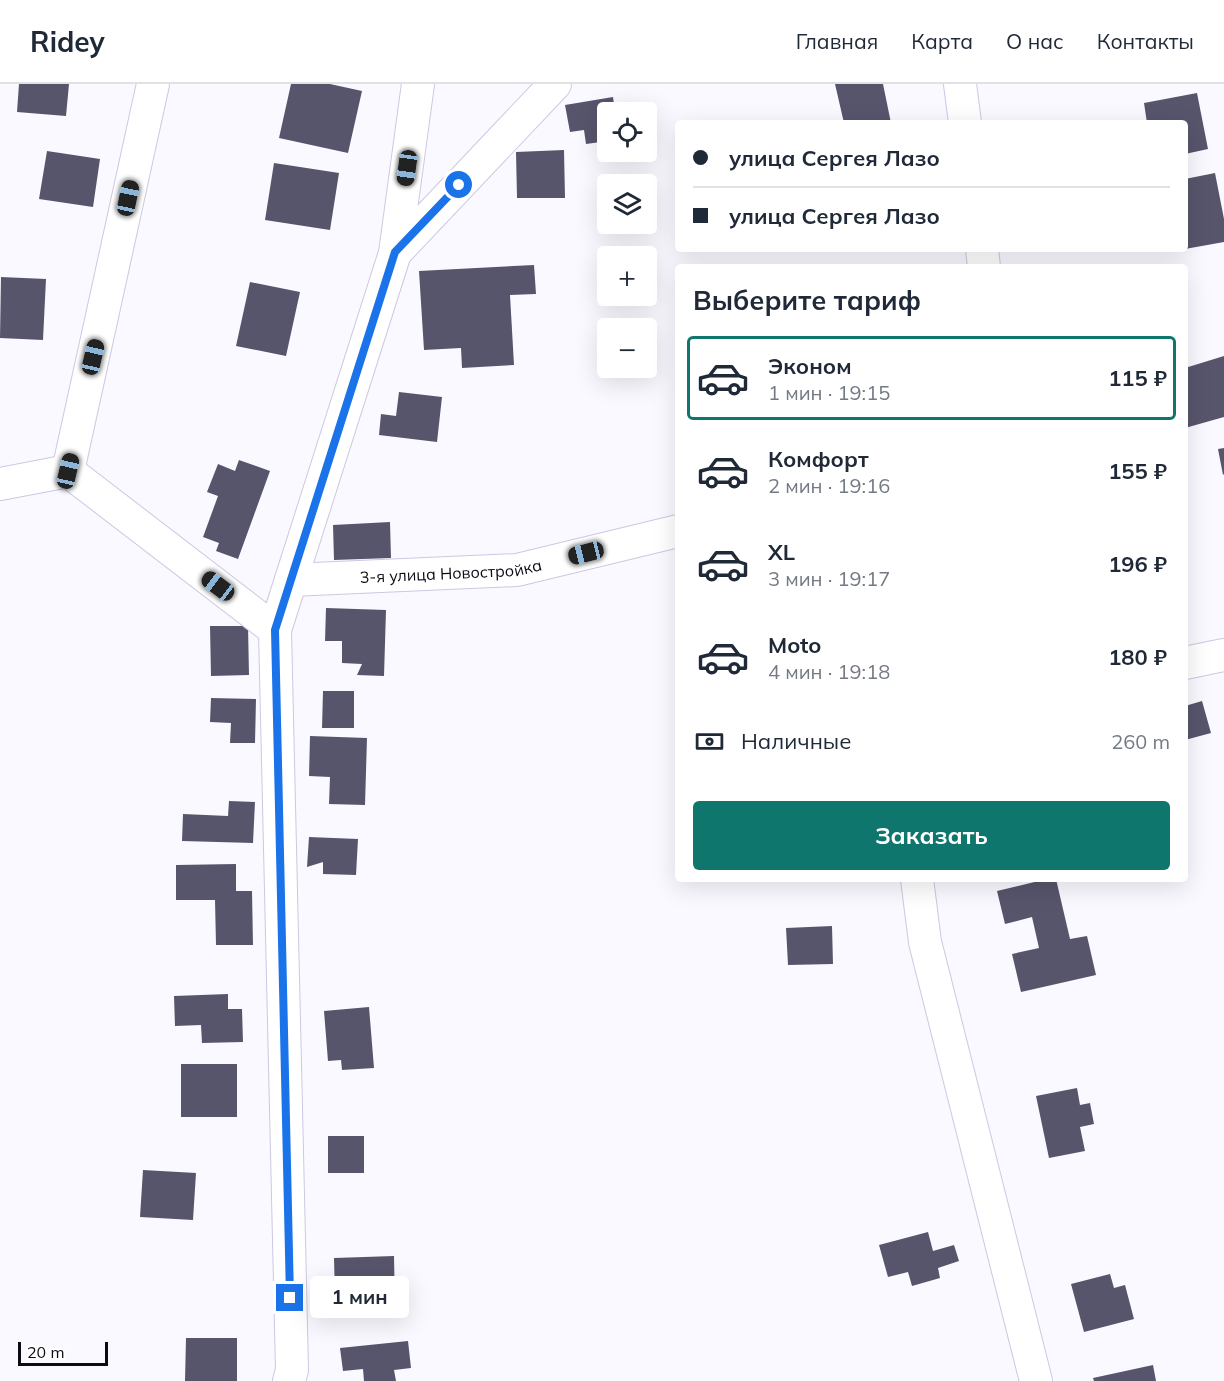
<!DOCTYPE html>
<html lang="ru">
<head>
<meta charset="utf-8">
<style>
  :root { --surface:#fff; --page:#f2f2f3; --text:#1f2937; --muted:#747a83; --line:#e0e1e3; --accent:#0f766e }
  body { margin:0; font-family:Mulish,sans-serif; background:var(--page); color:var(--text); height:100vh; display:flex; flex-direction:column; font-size:22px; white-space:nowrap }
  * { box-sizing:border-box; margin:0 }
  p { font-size:20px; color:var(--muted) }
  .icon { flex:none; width:33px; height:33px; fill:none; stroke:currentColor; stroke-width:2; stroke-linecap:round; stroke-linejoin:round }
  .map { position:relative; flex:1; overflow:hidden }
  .side { position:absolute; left:675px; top:180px; width:513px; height:618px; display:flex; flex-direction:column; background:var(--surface); border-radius:6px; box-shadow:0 6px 24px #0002 }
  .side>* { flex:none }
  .guide { position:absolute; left:675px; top:36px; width:513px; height:132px; border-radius:6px; box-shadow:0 6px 24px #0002; display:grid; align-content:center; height:132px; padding:0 18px; background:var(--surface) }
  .tools { position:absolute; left:597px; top:18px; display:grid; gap:12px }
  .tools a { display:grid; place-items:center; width:60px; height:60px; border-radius:6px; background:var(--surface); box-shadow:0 6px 24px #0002; font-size:30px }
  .scale { position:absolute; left:18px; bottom:15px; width:90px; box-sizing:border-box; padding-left:6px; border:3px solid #0c0b14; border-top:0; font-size:16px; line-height:21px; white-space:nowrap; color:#0c0b14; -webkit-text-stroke:4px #fff; paint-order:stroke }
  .end { position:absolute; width:27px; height:27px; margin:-14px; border:8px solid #1a73e8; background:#fff; box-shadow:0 0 0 3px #fff }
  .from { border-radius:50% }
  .bubble { position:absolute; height:42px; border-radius:6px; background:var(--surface); box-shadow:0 6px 24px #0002; font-size:20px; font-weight:700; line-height:42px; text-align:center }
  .car { position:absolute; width:18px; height:36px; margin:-18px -9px; border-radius:8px; box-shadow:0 0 4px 2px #0007; background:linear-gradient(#222 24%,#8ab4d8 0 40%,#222 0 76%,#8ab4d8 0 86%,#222 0) }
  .guide b { display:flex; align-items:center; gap:21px; height:57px; font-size:22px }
  .guide b+b { border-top:2px solid var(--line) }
  .guide i { width:15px; height:15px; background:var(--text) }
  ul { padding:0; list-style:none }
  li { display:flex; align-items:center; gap:18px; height:84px; margin:0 12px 9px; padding:0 6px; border:3px solid transparent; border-radius:6px }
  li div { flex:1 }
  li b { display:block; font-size:22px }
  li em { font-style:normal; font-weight:700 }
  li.on { border-color:var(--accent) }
  li>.icon { width:54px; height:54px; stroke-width:1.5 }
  h2 { padding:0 18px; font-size:27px; line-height:72px }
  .pay { display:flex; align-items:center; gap:15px; height:66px; padding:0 18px; font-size:22px }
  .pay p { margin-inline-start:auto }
  .action { display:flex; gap:12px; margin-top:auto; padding:12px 18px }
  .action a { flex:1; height:69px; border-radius:6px; background:var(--accent); color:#fff; font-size:24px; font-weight:700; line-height:69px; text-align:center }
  header { display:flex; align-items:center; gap:36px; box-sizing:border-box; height:84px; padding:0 30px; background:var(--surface); border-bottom:2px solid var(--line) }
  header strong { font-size:28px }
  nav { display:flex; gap:33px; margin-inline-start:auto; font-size:21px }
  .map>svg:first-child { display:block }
  .building { fill:#57556c }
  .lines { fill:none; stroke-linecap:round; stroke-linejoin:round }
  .minor-casing { stroke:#cbc8e3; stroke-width:34 }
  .minor { stroke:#fff; stroke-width:32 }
  .route { stroke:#1a73e8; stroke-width:8 }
  .labels { text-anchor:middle; stroke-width:6; stroke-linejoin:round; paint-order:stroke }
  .street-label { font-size:16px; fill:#0c0b14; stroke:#fff }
</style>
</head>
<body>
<header>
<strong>Ridey</strong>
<nav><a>Главная</a><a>Карта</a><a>О нас</a><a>Контакты</a></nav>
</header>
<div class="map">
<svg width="1224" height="1297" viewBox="0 0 1224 1297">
  <rect width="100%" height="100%" fill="#faf9ff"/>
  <!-- building -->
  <path class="building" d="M 19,0 L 69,0 L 66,32 L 17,28 Z
    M 291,0 L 330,0 L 362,7 L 348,69 L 279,54 Z
    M 835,0 L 883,0 L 891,39 L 844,39 Z
    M 1197,9 L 1208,65 L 1185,70 L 1185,39 L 1147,39 L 1144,19 Z
    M 613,13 L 615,28 L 608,28 L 608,57 L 586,60 L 584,46 L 570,48 L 565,21 Z
    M 564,66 L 565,114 L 517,114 L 516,68 Z
    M 47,67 L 100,75 L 93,123 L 39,115 Z
    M 274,79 L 339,89 L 330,146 L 265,136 Z
    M 1215,89 L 1224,135 L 1224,158 L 1185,165 L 1185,95 Z
    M 534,181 L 536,210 L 510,211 L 514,281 L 462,284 L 461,264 L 424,266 L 419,187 Z
    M 1,193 L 46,195 L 43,256 L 0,254 Z
    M 250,198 L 300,208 L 286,272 L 236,262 Z
    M 1224,272 L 1224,333 L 1185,344 L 1185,296 L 1187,296 L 1185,284 Z
    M 399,308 L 442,313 L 437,358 L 379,351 L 381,330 L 396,332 Z
    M 1224,364 L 1224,390 L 1223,391 L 1218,365 Z
    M 239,376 L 270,387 L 238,475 L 216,467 L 219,459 L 203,453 L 218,412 L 207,408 L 218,380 L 235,387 Z
    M 390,438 L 391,474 L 334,476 L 333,441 Z
    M 326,524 L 386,526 L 384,592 L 357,591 L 362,580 L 342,579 L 342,557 L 325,557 Z
    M 210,542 L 248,542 L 249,591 L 211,592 Z
    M 323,607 L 354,607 L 354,644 L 322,644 Z
    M 211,614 L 256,615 L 255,659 L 230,659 L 231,639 L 210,638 Z
    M 1202,617 L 1211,649 L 1185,656 L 1185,622 Z
    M 310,652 L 367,654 L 365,721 L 329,720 L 330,693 L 309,692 Z
    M 229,717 L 255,718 L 253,759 L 182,757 L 183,730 L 228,732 Z
    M 309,753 L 358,755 L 356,791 L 323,790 L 323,778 L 307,783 Z
    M 236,780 L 236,807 L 252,807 L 253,861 L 216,861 L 215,816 L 176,816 L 176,781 Z
    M 1047,795 L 1056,795 L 1070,855 L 1087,852 L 1096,891 L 1021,908 L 1012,870 L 1039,864 L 1032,833 L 1005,840 L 997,807 Z
    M 832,842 L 833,880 L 788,881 L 786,844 Z
    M 228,910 L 228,925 L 242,925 L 243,958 L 202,959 L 201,941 L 175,942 L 174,912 Z
    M 369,923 L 374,984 L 342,986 L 341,976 L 328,977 L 324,927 Z
    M 181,980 L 237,980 L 237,1033 L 181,1033 Z
    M 1077,1004 L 1080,1021 L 1090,1019 L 1094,1040 L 1080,1043 L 1085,1067 L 1049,1074 L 1036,1012 Z
    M 328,1052 L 364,1052 L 364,1089 L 328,1089 Z
    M 143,1086 L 196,1089 L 193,1136 L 140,1133 Z
    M 928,1148 L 933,1167 L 954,1161 L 959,1177 L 938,1184 L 940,1194 L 912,1202 L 908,1188 L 888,1193 L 879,1161 Z
    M 394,1172 L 395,1224 L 353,1225 L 353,1213 L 335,1213 L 334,1174 Z
    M 1110,1190 L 1114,1204 L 1125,1201 L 1134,1235 L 1084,1248 L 1071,1200 Z
    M 186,1254 L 237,1254 L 237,1297 L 185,1297 Z
    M 408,1257 L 411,1284 L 394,1286 L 396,1297 L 364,1297 L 363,1285 L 343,1287 L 340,1264 Z
    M 1153,1281 L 1156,1297 L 1094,1297 L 1093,1294 Z"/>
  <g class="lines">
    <defs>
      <g id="minor">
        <path d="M 960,0 L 965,39"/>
        <path d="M 982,165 L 984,183"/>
        <path d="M 395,169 L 555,0"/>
        <path d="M 68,387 L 153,0"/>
        <path d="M 0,400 L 68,387 L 275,546"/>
        <path id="s1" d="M 291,496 L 517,486 L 678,447"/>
        <path d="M 1185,579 L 1224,571"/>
        <path d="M 917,795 L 925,858 L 1036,1297"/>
        <path d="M 289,1297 L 292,1286 L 275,546 L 395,169 L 418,0"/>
      </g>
    </defs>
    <!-- minor casing -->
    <use href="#minor" class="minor-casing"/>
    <!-- minor -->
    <use href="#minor" class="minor"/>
  </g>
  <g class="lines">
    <!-- route -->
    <path class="route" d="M 290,1214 L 275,546 L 395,168 L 459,101"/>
  </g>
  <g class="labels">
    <!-- street labels -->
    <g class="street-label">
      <text dy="6" stroke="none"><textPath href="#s1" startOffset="160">3-я улица Новостройка</textPath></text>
    </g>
  </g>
</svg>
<div class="tools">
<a><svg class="icon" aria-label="locate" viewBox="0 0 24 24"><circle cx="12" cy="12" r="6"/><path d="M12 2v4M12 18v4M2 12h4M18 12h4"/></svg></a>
<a><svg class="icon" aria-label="layers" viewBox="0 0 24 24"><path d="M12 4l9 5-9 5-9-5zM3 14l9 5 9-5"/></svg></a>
<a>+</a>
<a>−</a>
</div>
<div class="scale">20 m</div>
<i class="end from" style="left:459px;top:101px"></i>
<i class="end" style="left:290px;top:1214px"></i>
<div class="bubble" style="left:310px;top:1192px;width:99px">1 мин</div>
<i class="car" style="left:407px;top:84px;rotate:188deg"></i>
<i class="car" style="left:128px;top:114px;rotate:12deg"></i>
<i class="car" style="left:93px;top:273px;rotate:13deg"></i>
<i class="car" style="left:68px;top:387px;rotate:13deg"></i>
<i class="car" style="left:586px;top:469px;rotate:256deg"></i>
<i class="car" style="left:218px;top:502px;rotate:307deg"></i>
<div class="guide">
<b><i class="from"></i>улица Сергея Лазо</b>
<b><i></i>улица Сергея Лазо</b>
</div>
<section class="side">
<h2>Выберите тариф</h2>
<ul>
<li class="on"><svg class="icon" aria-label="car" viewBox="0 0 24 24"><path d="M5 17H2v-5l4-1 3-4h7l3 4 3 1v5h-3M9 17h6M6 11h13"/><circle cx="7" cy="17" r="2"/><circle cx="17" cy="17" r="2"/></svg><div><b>Эконом</b><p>1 мин · 19:15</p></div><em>115 ₽</em></li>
<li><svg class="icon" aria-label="car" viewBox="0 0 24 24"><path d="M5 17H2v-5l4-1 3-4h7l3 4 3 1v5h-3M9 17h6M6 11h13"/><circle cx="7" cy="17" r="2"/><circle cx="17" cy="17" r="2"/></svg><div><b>Комфорт</b><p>2 мин · 19:16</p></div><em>155 ₽</em></li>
<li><svg class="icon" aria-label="car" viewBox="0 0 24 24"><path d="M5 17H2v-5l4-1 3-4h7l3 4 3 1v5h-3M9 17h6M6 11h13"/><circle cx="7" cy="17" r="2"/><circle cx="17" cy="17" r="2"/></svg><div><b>XL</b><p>3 мин · 19:17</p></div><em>196 ₽</em></li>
<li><svg class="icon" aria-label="car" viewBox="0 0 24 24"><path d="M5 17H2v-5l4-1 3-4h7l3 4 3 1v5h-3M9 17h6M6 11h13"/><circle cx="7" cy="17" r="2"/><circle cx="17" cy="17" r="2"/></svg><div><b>Moto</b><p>4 мин · 19:18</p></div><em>180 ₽</em></li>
</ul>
<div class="pay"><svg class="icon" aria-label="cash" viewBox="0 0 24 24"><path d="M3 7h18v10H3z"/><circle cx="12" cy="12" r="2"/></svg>Наличные<p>260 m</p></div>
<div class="action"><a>Заказать</a></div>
</section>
</div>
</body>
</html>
